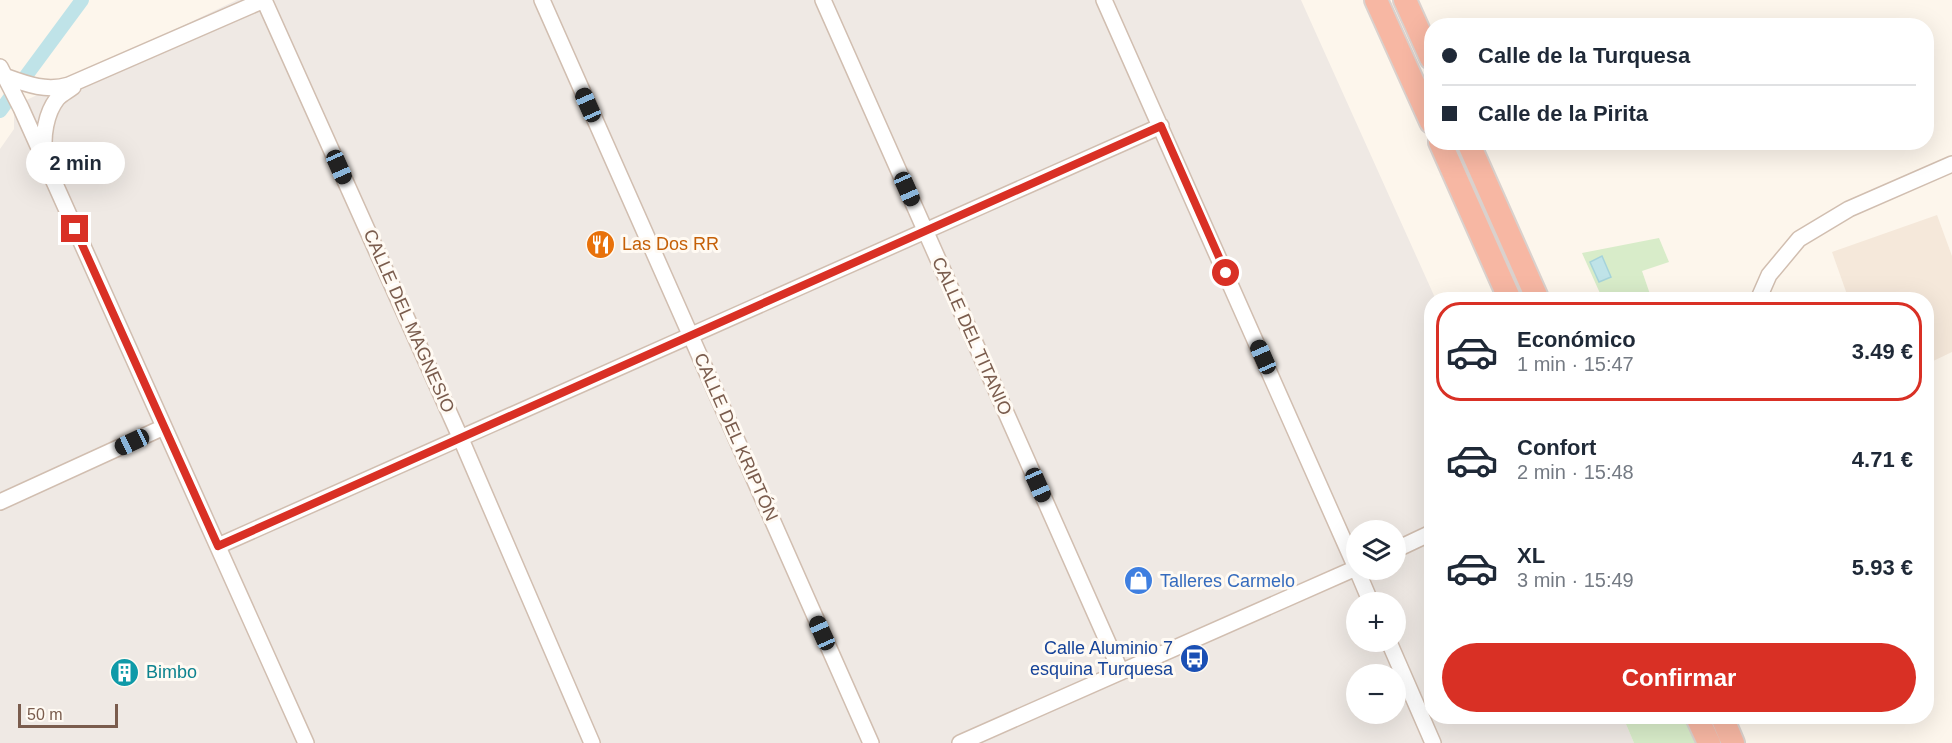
<!DOCTYPE html>
<html lang="es">
<head>
<meta charset="utf-8">
<style>
  :root { --surface:#fff; --page:#f6f6f7; --text:#1f2937; --muted:#747a83; --line:#e0e1e3; --accent:#d93025 }
  body { margin:0; font-family:Helvetica,sans-serif; background:var(--page); color:var(--text); height:100vh; display:flex; flex-direction:column; font-size:22px; white-space:nowrap }
  * { box-sizing:border-box; margin:0 }
  p { font-size:20px; color:var(--muted) }
  .icon { flex:none; width:33px; height:33px; fill:none; stroke:currentColor; stroke-width:2; stroke-linecap:round; stroke-linejoin:round }
  .map { position:relative; flex:1; overflow:hidden }
  .details { position:absolute; left:1424px; top:292px; width:510px; height:432px; display:flex; flex-direction:column; background:var(--surface); border-radius:24px; box-shadow:0 6px 24px #0002 }
  .details>* { flex:none }
  .banner { position:absolute; left:1424px; top:18px; width:510px; height:132px; border-radius:24px; box-shadow:0 6px 24px #0002; display:grid; align-content:center; height:132px; padding:0 18px; background:var(--surface) }
  .buttons { position:absolute; left:1346px; top:520px; display:grid; gap:12px }
  .buttons a { display:grid; place-items:center; width:60px; height:60px; border-radius:50%; background:var(--surface); box-shadow:0 6px 24px #0002; font-size:30px }
  .scale { position:absolute; left:18px; bottom:15px; width:100px; box-sizing:border-box; padding-left:6px; border:3px solid #7a5c4d; border-top:0; font-size:16px; line-height:21px; white-space:nowrap; color:#7a5c4d; -webkit-text-stroke:4px #fffaf3; paint-order:stroke }
  .end { position:absolute; width:27px; height:27px; margin:-14px; border:8px solid #d93025; background:#fff; box-shadow:0 0 0 3px #fff }
  .from { border-radius:50% }
  .bubble { position:absolute; height:42px; border-radius:21px; background:var(--surface); box-shadow:0 6px 24px #0002; font-size:20px; font-weight:700; line-height:42px; text-align:center }
  .car { position:absolute; width:18px; height:36px; margin:-18px -9px; border-radius:8px; box-shadow:0 0 4px 2px #0007; background:linear-gradient(#222 24%,#8ab4d8 0 40%,#222 0 76%,#8ab4d8 0 86%,#222 0) }
  .banner b { display:flex; align-items:center; gap:21px; height:57px; font-size:22px }
  .banner b+b { border-top:2px solid var(--line) }
  .banner i { width:15px; height:15px; background:var(--text) }
  ul { padding:10px 0 0; list-style:none }
  li { display:flex; align-items:center; gap:18px; height:99px; margin:0 12px 9px; padding:0 6px; border:3px solid transparent; border-radius:24px }
  li div { flex:1 }
  li b { display:block; font-size:22px }
  li em { font-style:normal; font-weight:700 }
  li.selected { border-color:var(--accent) }
  li>.icon { width:54px; height:54px; stroke-width:1.5 }
  .action { display:flex; gap:12px; margin-top:auto; padding:12px 18px }
  .action a { flex:1; height:69px; border-radius:36px; background:var(--accent); color:#fff; font-size:24px; font-weight:700; line-height:69px; text-align:center }
  .map>svg:first-child { display:block }
  .residential { fill:#f5e8da }
  .industrial { fill:#efe9e4; fill-rule:evenodd }
  .green { fill:#d8ecc9 }
  .water { fill:#bfe3e8; stroke:#a5d3da; stroke-width:1.5 }
  .lines { fill:none; stroke-linecap:round; stroke-linejoin:round }
  .canal { stroke:#bfe3e8; stroke-width:14 }
  .minor-casing { stroke:#d1beb0; stroke-width:18 }
  .highway-casing { stroke:#dad1cd; stroke-width:26 }
  .minor { stroke:#fff; stroke-width:15 }
  .highway { stroke:#f7b7a3; stroke-width:22 }
  .route { stroke:#d93025; stroke-width:8 }
  .labels { text-anchor:middle; stroke-width:6; stroke-linejoin:round; paint-order:stroke }
  .food-label { font-size:18px; fill:#c56008; stroke:#fffaf3; text-anchor:start }
  .street-label { font-size:18px; fill:#7a5c4d; stroke:#fffaf3 }
  .shop-label { font-size:18px; fill:#366cbe; stroke:#fffaf3; text-anchor:start }
  .transit-label { font-size:18px; fill:#164399; stroke:#fffaf3; text-anchor:end }
  .culture-label { font-size:18px; fill:#0d838f; stroke:#fffaf3; text-anchor:start }
</style>
</head>
<body>
<div class="map">
<svg width="1952" height="743" viewBox="0 0 1952 743">
  <rect width="100%" height="100%" fill="#fdf6ec"/>
  <!-- residential -->
  <path class="residential" d="M 1937,215 L 1952,256 L 1952,352 L 1929,363 L 1926,356 L 1926,300 L 1849,300 L 1832,252 Z"/>
  <!-- industrial -->
  <path class="industrial" d="M 237,0 L 1301,0 L 1436,300 L 1431,300 L 1431,717 L 1623,717 L 1634,743 L 0,743 L 0,149 L 14,129 L 14,106 ZM 1356,531 L 1395,531 L 1395,570 L 1356,570 ZM 1356,603 L 1395,603 L 1395,642 L 1356,642 ZM 1356,675 L 1395,675 L 1395,714 L 1356,714 Z"/>
  <!-- green -->
  <path class="green" d="M 1659,238 L 1669,262 L 1642,271 L 1652,300 L 1603,300 L 1582,253 Z
    M 1623,717 L 1685,717 L 1696,743 L 1634,743 Z"/>
  <!-- water -->
  <path class="water" d="M 1602,256 L 1611,277 L 1599,282 L 1590,262 Z"/>
  <g class="lines">
    <!-- canal -->
    <path class="canal" d="M 0,111 L 82,0"/>
    <defs>
      <path id="minor" d="M 264,0 L 461,439 L 592,743
        M 542,0 L 871,743
        M 823,0 L 1121,672
        M 1104,0 L 1356,568
        M 0,67 L 21,108 L 306,743
        M 4,76 C 26,84 46,92 69,85 L 264,0
        M 45,155 C 42,137 46,113 57,99 C 61,94 68,91 73,87
        M 1758,300 L 1769,275 L 1799,239 L 1849,209 L 1952,164
        M 0,502 L 164,427
        M 218,546 L 1161,126
        M 1395,550 L 1431,533
        M 1357,570 L 1371,603
        M 1389,642 L 1433,743
        M 960,743 L 1356,568"/>
      <path id="highway" d="M 1376,0 L 1431,122
        M 1405,0 L 1431,58
        M 1440,142 L 1510,300
        M 1468,142 L 1538,300
        M 1697,717 L 1709,743
        M 1722,717 L 1733,743"/>
    </defs>
    <!-- minor casing -->
    <use href="#minor" class="minor-casing"/>
    <!-- highway casing -->
    <use href="#highway" class="highway-casing"/>
    <!-- minor -->
    <use href="#minor" class="minor"/>
    <!-- highway -->
    <use href="#highway" class="highway"/>
  </g>
  <g class="lines">
    <!-- route -->
    <path class="route" d="M 75,229 L 218,546 L 1161,126 L 1226,273"/>
  </g>
  <!-- icons -->
  <defs>
    <symbol id="restaurant-disc" viewBox="-11 -11 22 22"><circle r="9.5" fill="#e8710a" stroke="#fffaf3"/><path d="M-5-6h1v4h1v-4h1v4h1v-4h1v5L-1.5 .5V6h-2V.5L-5-1ZM5-6V6H3V1.5H1.5Q1.5-4 5-6Z" fill="#fff"/></symbol>
    <symbol id="shop-disc" viewBox="-11 -11 22 22"><circle r="9.5" fill="#3f7fe0" stroke="#fffaf3"/><path d="M-5-2.5h2.3a2.7 3.5 0 0 1 5.4 0H5L5.5 6h-11ZM-1.5-2.5h3a1.5 2.3 0 0 0-3 0Z" fill="#fff"/></symbol>
    <symbol id="bus-disc" viewBox="-11 -11 22 22"><circle r="9.5" fill="#1a4fb4" stroke="#fffaf3"/><path d="M-5-6H5V4H4V6H2V4H-2V6H-4V4H-5ZM-3.5-4V0h7V-4ZM-3.5 1.2v1.5H-2V1.2ZM2 1.2v1.5H3.5V1.2Z" fill="#fff"/></symbol>
    <symbol id="building-disc" viewBox="-11 -11 22 22"><circle r="9.5" fill="#0f9aa8" stroke="#fffaf3"/><path d="M-4-6H4V6H1V3H-1V6H-4ZM-2.5-4.3h1.7v1.8h-1.7ZM.8-4.3h1.7v1.8H.8ZM-2.5-1h1.7V.8h-1.7ZM.8-1h1.7V.8H.8Z" fill="#fff"/></symbol>
  </defs>
  <g fill-rule="evenodd">
    <use href="#restaurant-disc" x="584" y="228" width="33" height="33"/>
    <use href="#shop-disc" x="1122" y="564" width="33" height="33"/>
    <use href="#bus-disc" x="1178" y="642" width="33" height="33"/>
    <use href="#building-disc" x="108" y="656" width="33" height="33"/>
  </g>
  <g class="labels">
    <!-- food labels -->
    <g class="food-label">
      <text x="622" y="250">Las Dos RR</text>
    </g>
    <!-- street labels -->
    <g class="street-label">
      <text transform="translate(409 321) rotate(66)" y="6">CALLE DEL MAGNESIO</text>
      <text transform="translate(972 336) rotate(66)" y="6">CALLE DEL TITANIO</text>
      <text transform="translate(736 437) rotate(66)" y="6">CALLE DEL KRIPTÓN</text>
    </g>
    <!-- shop labels -->
    <g class="shop-label">
      <text x="1160" y="587">Talleres Carmelo</text>
    </g>
    <!-- transit labels -->
    <g class="transit-label">
      <text x="1173" y="654">Calle Aluminio 7<tspan x="1173" dy="21">esquina Turquesa</tspan></text>
    </g>
    <!-- culture labels -->
    <g class="culture-label">
      <text x="146" y="678">Bimbo</text>
    </g>
  </g>
</svg>
<div class="buttons">
<a><svg class="icon" aria-label="layers" viewBox="0 0 24 24"><path d="M12 4l9 5-9 5-9-5zM3 14l9 5 9-5"/></svg></a>
<a>+</a>
<a>−</a>
</div>
<div class="scale">50 m</div>
<i class="end from" style="left:1226px;top:273px"></i>
<i class="end" style="left:75px;top:229px"></i>
<div class="bubble" style="left:26px;top:142px;width:99px">2 min</div>
<i class="car" style="left:588px;top:105px;rotate:336deg"></i>
<i class="car" style="left:339px;top:167px;rotate:156deg"></i>
<i class="car" style="left:907px;top:189px;rotate:156deg"></i>
<i class="car" style="left:1263px;top:357px;rotate:336deg"></i>
<i class="car" style="left:132px;top:442px;rotate:245deg"></i>
<i class="car" style="left:1038px;top:485px;rotate:156deg"></i>
<i class="car" style="left:822px;top:633px;rotate:336deg"></i>
<div class="banner">
<b><i class="from"></i>Calle de la Turquesa</b>
<b><i></i>Calle de la Pirita</b>
</div>
<section class="details">
<ul>
<li class="selected"><svg class="icon" aria-label="car" viewBox="0 0 24 24"><path d="M5 17H2v-5l4-1 3-4h7l3 4 3 1v5h-3M9 17h6M6 11h13"/><circle cx="7" cy="17" r="2"/><circle cx="17" cy="17" r="2"/></svg><div><b>Económico</b><p>1 min · 15:47</p></div><em>3.49 €</em></li>
<li><svg class="icon" aria-label="car" viewBox="0 0 24 24"><path d="M5 17H2v-5l4-1 3-4h7l3 4 3 1v5h-3M9 17h6M6 11h13"/><circle cx="7" cy="17" r="2"/><circle cx="17" cy="17" r="2"/></svg><div><b>Confort</b><p>2 min · 15:48</p></div><em>4.71 €</em></li>
<li><svg class="icon" aria-label="car" viewBox="0 0 24 24"><path d="M5 17H2v-5l4-1 3-4h7l3 4 3 1v5h-3M9 17h6M6 11h13"/><circle cx="7" cy="17" r="2"/><circle cx="17" cy="17" r="2"/></svg><div><b>XL</b><p>3 min · 15:49</p></div><em>5.93 €</em></li>
</ul>
<div class="action"><a>Confirmar</a></div>
</section>
</div>
</body>
</html>
